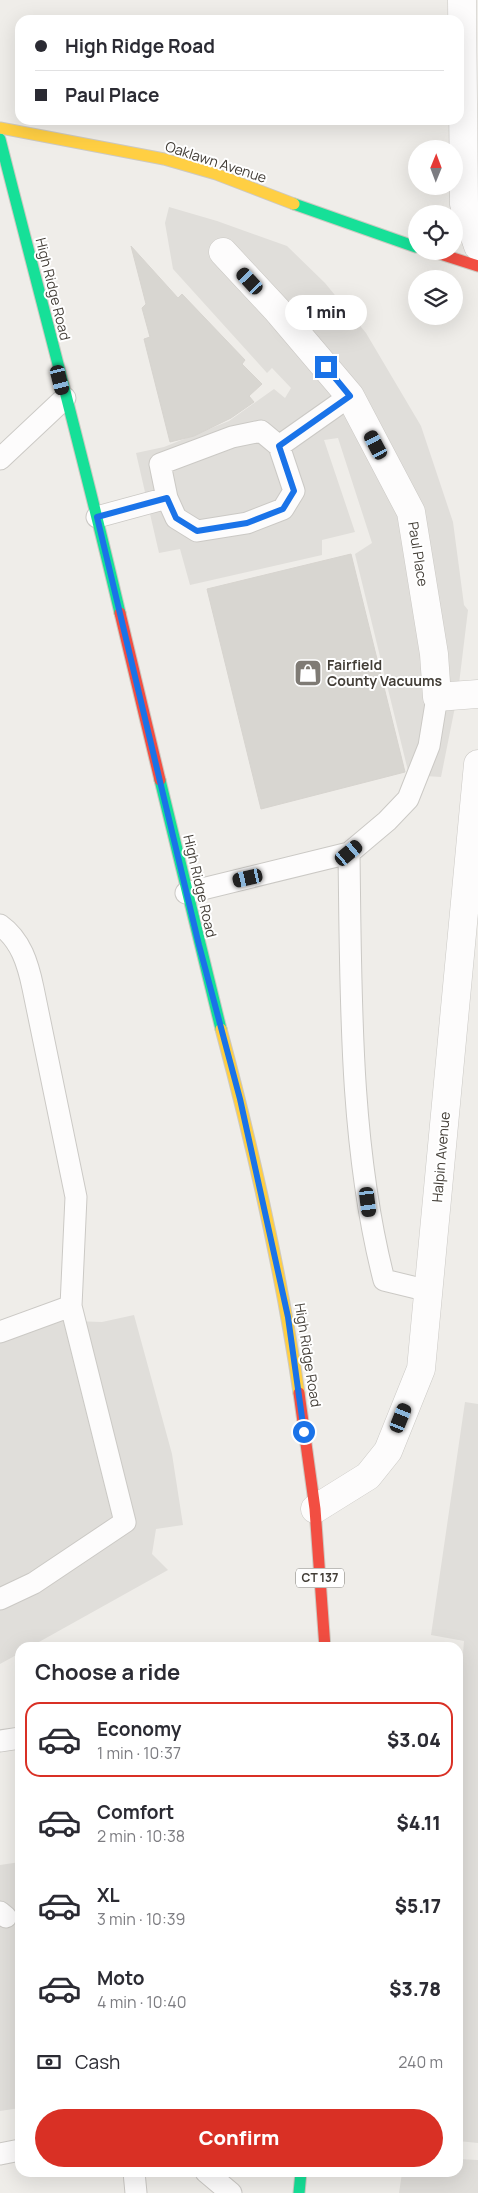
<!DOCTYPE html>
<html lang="en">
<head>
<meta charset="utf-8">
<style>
  :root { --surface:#fff; --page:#f2f2f3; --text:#2b2b33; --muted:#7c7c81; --line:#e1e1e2; --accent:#d93025 }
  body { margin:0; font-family:Manrope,sans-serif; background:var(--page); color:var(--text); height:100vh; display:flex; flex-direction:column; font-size:19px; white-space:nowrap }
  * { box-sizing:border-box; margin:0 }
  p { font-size:16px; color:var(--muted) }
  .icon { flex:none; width:28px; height:28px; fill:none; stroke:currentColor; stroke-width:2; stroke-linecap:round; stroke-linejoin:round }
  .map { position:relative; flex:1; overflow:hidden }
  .drawer { position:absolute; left:15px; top:1642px; width:448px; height:535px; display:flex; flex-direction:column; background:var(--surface); border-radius:15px; box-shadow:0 5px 20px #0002 }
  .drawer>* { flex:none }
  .guide { position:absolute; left:15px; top:15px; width:449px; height:110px; border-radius:15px; box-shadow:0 5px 20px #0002; display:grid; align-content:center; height:110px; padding:0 20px; background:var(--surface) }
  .needle { width:32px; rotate:1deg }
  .buttons { position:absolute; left:408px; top:140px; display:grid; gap:10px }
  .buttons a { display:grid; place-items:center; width:55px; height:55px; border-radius:50%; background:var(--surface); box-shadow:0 5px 20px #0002; font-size:25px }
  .end { position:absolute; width:22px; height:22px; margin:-11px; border:6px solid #1a73e8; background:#fff; box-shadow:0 0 0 2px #fff }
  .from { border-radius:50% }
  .bubble { position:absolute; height:35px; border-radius:18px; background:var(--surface); box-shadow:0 5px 20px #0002; font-size:16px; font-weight:800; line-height:35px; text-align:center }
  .car { position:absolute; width:15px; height:30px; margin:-15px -8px; border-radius:6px; box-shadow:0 0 4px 1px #0007; background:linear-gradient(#222 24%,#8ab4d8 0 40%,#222 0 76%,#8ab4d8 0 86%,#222 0) }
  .guide b { display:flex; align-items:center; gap:18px; height:48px; font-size:19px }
  .guide b+b { border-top:1px solid var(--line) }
  .guide i { width:12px; height:12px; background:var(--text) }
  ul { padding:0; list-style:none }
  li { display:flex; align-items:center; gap:15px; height:75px; margin:0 10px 8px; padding:0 10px; border:2px solid transparent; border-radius:15px }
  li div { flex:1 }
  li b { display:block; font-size:19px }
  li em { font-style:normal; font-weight:800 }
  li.selected { border-color:var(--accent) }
  li>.icon { width:45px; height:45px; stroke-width:1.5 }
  h2 { padding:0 20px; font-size:22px; line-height:60px }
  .pay { display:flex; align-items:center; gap:12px; height:55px; padding:0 20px; font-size:19px }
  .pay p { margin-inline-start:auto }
  .button { display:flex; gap:10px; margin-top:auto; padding:10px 20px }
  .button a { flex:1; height:58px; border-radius:30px; background:var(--accent); color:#fff; font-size:20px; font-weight:800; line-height:58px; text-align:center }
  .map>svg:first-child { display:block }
  .parking { fill:#e0deda }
  .building { fill:#d8d6d1; stroke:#d7d4cf }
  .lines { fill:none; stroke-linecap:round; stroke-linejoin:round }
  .lane-casing { stroke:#cbc9c5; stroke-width:23 }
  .street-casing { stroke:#cbc9c5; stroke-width:29 }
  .fast-casing { stroke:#cdc9c1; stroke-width:13 }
  .slow-casing { stroke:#cdc9c1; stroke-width:13 }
  .jam-casing { stroke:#cdc9c1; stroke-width:13 }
  .lane { stroke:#fdfcfc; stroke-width:21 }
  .street { stroke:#fdfcfc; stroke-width:28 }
  .fast { stroke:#16e098; stroke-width:11 }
  .slow { stroke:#ffcf43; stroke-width:11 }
  .jam { stroke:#f24e42; stroke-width:11 }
  .route { stroke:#1a73e8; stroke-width:6 }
  .labels { text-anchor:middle; stroke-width:4; stroke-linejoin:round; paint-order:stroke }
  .shield { fill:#fff; stroke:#7b7873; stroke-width:1 }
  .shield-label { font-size:12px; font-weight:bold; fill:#433e37 }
  .street-label { font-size:14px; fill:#433e37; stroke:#fff }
  .poi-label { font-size:14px; font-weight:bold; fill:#433e37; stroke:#fff; text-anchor:start }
</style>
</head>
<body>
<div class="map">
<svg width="478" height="2193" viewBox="0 0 478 2193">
  <rect width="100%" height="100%" fill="#efede9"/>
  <!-- parking -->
  <path class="parking" d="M 169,207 L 217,221 L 287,246 L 325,283 L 366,333 L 421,426 L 453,522 L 464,605 L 468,610 L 458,692 L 441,777 L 409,775 L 355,554 L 372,543 L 338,438 L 324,440 L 355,532 L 322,540 L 322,555 L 190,585 L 180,549 L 159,553 L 136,453 L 164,447 L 229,421 L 274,389 L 285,398 L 291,388 L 272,368 L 267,373 L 173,269 L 165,223 Z
    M 134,1315 L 172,1454 L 183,1525 L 156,1529 L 152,1554 L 168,1570 L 30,1647 L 20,1648 L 20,1653 L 0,1664 L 0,1321 L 12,1319 L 102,1322 Z
    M 465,1402 L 478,1404 L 478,2143 L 458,2141 L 458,1714 L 464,1641 L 431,1635 Z
    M 20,1862 L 20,2108 L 0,2111 L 0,1865 Z
    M 458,2159 L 478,2160 L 478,2193 L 399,2193 L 402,2173 L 458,2172 Z"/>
  <!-- building -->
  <path class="building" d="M 131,246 L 178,298 L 182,294 L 245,360 L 242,364 L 262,384 L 249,396 L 254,402 L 231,418 L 194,436 L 170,442 L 144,339 L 150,337 L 142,308 L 146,304 Z
    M 351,554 L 405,772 L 261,809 L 207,589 Z"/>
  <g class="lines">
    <defs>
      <path id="lane" d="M 261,431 L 279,446 L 294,491 L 283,509 L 247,523 L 197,531 L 176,518 L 167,498 L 160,464 L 232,437 Z
        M 279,446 L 350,396
        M 0,459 L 65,398
        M 97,517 L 167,498
        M 349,853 L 387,821 L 408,799 L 429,746 L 437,697
        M 186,893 L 349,853 C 351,994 349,1143 384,1280 L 429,1291
        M 0,925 C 21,940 28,964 33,988 L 76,1197 L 71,1306 L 125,1522 L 34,1583 L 0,1599
        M 0,1332 L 71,1306
        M 0,1741 L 20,1738
        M 0,1912 L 6,1917
        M 0,2154 L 20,2150
        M 134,2172 L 136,2193
        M 206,2172 L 231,2193"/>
      <path id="street" d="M 462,0 L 464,204 L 478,246
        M 223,252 L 277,310 L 350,396 L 411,512 L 434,654 L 437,697 L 478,694
        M 315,1509 L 368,1476 L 388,1451 L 421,1369 L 478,764"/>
      <path id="fast" d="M 0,139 C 40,297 83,455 120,613
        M 294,204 L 416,247
        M 160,780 L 221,1029
        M 299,2193 L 301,2172"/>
      <path id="slow" d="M 0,128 L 164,159 L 216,174 L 294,204
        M 221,1029 C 253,1148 281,1270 299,1393"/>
      <path id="jam" d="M 431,251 L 478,266
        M 120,613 L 160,780
        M 299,1393 L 315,1509 L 325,1648"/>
    </defs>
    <!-- lane casing -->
    <use href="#lane" class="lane-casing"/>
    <!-- street casing -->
    <use href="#street" class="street-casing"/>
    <!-- fast casing -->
    <use href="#fast" class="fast-casing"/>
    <!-- slow casing -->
    <use href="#slow" class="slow-casing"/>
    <!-- jam casing -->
    <use href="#jam" class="jam-casing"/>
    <!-- lane -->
    <use href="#lane" class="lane"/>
    <!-- street -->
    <use href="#street" class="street"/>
    <!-- fast -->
    <use href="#fast" class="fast"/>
    <!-- slow -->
    <use href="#slow" class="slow"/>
    <!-- jam -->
    <use href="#jam" class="jam"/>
  </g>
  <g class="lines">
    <!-- route -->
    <path class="route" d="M 304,1432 L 288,1317 L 240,1099 L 199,945 L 97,517 L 167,498 L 176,518 L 197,531 L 247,523 L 283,509 L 294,491 L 279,446 L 350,396 L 326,367"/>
  </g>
  <!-- icons -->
  <defs>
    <symbol id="shop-square" viewBox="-11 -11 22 22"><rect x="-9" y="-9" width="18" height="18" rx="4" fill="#7f7b75" stroke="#fff"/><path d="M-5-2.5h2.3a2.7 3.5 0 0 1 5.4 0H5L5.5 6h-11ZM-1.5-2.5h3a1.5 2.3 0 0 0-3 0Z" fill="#fff"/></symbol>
  </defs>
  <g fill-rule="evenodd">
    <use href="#shop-square" x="292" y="657" width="32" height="32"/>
  </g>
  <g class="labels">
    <!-- shield labels -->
    <rect class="shield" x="296" y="1568.5" width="48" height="19" rx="4"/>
    <g class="shield-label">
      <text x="320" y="1582">CT 137</text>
    </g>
    <!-- street labels -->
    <g class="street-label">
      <text transform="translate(216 162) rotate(18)" y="5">Oaklawn Avenue</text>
      <text transform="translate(53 289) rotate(76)" y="5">High Ridge Road</text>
      <text transform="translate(418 554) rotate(81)" y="5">Paul Place</text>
      <text transform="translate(200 886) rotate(77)" y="5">High Ridge Road</text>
      <text transform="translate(441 1157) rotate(-85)" y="5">Halpin Avenue</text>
      <text transform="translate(308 1355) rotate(81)" y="5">High Ridge Road</text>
    </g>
    <!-- poi labels -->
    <g class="poi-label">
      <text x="327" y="670">Fairfield<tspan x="327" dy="16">County Vacuums</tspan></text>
    </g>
  </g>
</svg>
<div class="buttons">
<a><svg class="needle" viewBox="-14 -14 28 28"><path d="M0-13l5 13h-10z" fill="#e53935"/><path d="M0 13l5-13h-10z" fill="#7c7c81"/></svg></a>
<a><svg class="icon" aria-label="locate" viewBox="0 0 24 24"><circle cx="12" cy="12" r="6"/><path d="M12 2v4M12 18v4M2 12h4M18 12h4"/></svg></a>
<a><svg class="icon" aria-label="layers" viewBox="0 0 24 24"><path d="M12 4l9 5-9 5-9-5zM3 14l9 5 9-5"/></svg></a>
</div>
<i class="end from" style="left:304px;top:1432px"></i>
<i class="end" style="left:326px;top:367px"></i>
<div class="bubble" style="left:285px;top:295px;width:82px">1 min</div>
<i class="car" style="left:250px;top:281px;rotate:317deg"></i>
<i class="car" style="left:60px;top:380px;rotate:166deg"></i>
<i class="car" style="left:376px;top:445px;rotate:332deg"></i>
<i class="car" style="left:349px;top:853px;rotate:50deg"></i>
<i class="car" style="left:248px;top:878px;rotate:257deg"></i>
<i class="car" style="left:368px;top:1202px;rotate:173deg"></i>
<i class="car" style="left:401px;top:1418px;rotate:22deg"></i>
<div class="guide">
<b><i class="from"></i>High Ridge Road</b>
<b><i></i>Paul Place</b>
</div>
<section class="drawer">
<h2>Choose a ride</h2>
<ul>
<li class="selected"><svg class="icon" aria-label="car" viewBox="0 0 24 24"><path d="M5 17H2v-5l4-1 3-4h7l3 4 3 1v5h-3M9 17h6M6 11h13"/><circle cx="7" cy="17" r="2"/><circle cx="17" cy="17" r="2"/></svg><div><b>Economy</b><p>1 min · 10:37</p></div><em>$3.04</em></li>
<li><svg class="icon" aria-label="car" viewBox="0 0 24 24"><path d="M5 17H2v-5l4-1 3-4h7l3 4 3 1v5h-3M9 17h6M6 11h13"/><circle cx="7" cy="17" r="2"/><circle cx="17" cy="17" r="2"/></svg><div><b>Comfort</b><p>2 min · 10:38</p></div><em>$4.11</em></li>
<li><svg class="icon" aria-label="car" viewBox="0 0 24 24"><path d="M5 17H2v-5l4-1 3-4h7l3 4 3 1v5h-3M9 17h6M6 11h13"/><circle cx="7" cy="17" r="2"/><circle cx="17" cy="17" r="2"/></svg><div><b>XL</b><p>3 min · 10:39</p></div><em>$5.17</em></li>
<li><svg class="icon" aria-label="car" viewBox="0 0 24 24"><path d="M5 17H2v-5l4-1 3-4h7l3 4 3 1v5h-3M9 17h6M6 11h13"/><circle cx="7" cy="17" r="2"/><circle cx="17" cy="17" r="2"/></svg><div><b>Moto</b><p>4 min · 10:40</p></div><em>$3.78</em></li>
</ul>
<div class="pay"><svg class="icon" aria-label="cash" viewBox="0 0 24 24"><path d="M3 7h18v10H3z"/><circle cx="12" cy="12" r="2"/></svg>Cash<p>240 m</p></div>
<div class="button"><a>Confirm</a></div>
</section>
</div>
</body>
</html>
